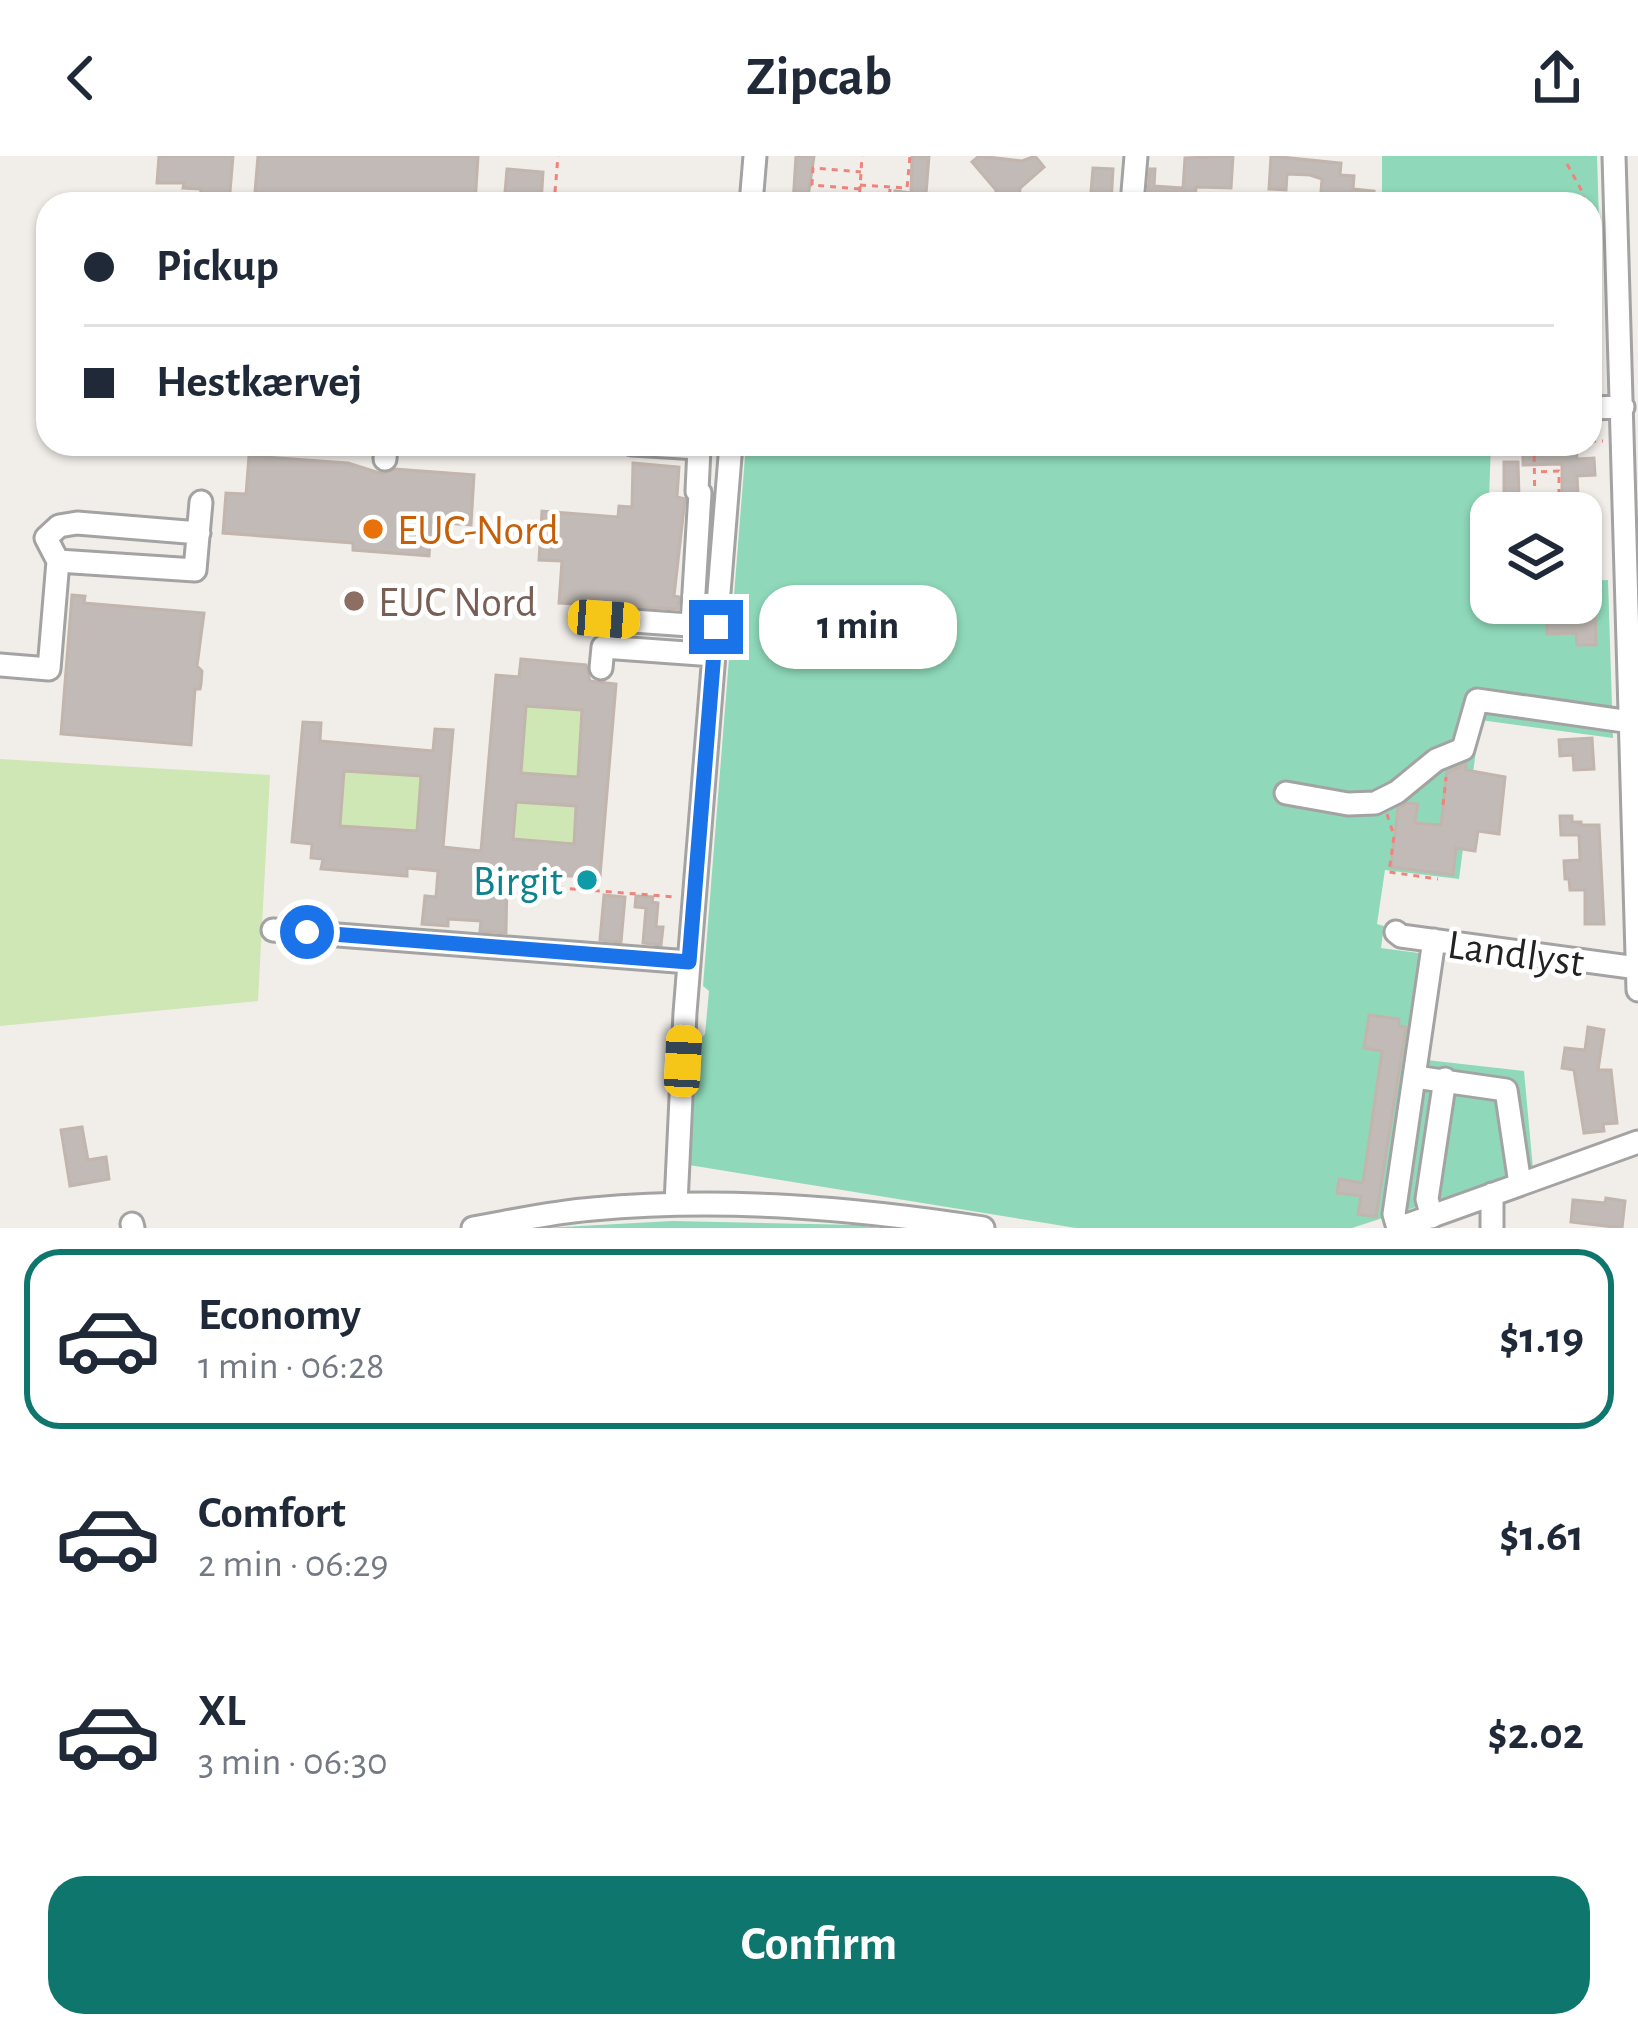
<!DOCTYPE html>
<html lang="en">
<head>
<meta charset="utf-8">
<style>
  :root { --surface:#fff; --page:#f2f2f3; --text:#1f2937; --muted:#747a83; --line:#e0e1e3; --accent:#0f766e }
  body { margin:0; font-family:"Alegreya Sans",sans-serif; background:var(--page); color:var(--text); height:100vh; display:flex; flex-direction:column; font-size:45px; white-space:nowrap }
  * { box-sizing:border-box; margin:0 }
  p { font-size:39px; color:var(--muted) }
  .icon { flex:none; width:66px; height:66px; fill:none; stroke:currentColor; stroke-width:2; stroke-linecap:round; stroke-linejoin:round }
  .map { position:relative; height:1072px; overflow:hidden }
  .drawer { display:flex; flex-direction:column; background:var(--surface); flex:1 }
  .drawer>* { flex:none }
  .hud { position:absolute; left:36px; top:36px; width:1566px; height:264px; border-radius:36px; box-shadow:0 3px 9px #0004; display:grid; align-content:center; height:264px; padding:0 48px; background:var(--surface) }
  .controls { position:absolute; left:1470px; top:336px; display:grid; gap:24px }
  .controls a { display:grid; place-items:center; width:132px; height:132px; border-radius:24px; background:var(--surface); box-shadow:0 3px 9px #0004; font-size:60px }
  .end { position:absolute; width:54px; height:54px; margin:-27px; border:15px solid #1a73e8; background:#fff; box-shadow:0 0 0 6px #fff }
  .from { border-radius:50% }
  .bubble { position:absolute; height:84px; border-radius:36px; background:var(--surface); box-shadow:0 3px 9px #0004; font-size:39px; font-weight:700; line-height:84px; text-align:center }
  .car { position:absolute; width:36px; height:72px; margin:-36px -18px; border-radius:15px; box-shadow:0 0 9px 3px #0007; background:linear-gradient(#f5c518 24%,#345 0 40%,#f5c518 0 76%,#345 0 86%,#f5c518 0) }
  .hud b { display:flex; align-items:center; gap:42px; height:114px; font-size:45px }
  .hud b+b { border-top:3px solid var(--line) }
  .hud i { width:30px; height:30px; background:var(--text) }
  ul { padding:21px 0 0; list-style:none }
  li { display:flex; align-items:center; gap:36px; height:180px; margin:0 24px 18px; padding:0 24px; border:6px solid transparent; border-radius:36px }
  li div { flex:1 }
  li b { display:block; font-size:45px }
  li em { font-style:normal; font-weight:700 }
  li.on { border-color:var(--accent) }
  li>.icon { width:108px; height:108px; stroke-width:1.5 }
  .primary-button { display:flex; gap:24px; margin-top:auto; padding:24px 48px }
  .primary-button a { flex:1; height:138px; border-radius:36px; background:var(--accent); color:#fff; font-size:48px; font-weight:700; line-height:138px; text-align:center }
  header { display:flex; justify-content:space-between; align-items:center; height:156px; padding:0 48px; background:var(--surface); font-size:54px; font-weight:700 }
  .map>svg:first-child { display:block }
  .grass { fill:#cfe6b5 }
  .pitch { fill:#8fd9ba }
  .building { fill:#c1bab6; stroke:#c2b5ad; stroke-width:3; fill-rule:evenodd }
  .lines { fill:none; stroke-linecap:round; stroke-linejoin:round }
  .minor-casing { stroke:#a3a3a3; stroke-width:27 }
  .path { stroke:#ef847d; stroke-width:3; stroke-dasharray:6 6; stroke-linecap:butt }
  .minor { stroke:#fff; stroke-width:21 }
  .route { stroke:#1a73e8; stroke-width:15 }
  .food-dot { fill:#e8710a; stroke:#fff; stroke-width:4.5 }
  .education-dot { fill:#8d6e63; stroke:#fff; stroke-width:4.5 }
  .culture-dot { fill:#0f9aa8; stroke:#fff; stroke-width:4.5 }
  .labels { text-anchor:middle; stroke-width:9; stroke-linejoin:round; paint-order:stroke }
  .food-label { font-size:42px; fill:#c56008; stroke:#fff; text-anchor:start }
  .education-label { font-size:42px; fill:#785e54; stroke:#fff; text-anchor:start }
  .culture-label { font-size:42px; fill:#0d838f; stroke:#fff; text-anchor:end }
  .street-label { font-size:42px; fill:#222; stroke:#fff }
</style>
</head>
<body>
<header><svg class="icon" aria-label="back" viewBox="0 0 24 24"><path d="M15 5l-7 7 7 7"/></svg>Zipcab<svg class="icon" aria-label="share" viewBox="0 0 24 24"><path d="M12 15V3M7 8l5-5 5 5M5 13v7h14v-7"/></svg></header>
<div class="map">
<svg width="1638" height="1072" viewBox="0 0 1638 1072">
  <rect width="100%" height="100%" fill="#f1eee9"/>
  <!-- grass -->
  <path class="grass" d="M 522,550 L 582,554 L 578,621 L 518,617 Z
    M 0,603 L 270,619 L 258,845 L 0,870 Z
    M 344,615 L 422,620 L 418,675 L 330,669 Z
    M 516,646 L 576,650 L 574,688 L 513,683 Z"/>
  <!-- pitch -->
  <path class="pitch" d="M 1382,0 L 1597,0 L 1601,127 L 1590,127 L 1590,48 L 1382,48 Z
    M 746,288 L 1491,288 L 1486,427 L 1491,428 L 1491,447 L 1581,447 L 1581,425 L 1608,424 L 1613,582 L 1480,564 L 1459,723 L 1385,714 L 1377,768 L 1384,770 L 1381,792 L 1426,798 L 1409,902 L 1524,915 L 1533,1013 L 1352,1072 L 1076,1072 L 689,1009 L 699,884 L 705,878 L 709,835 L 703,830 Z
    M 672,1065 L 857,1069 L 880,1072 L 544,1072 Z"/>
  <!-- building -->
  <path class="building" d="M 159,0 L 233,0 L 229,48 L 200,48 L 201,33 L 183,32 L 184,27 L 157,27 Z
    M 258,0 L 478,0 L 475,48 L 430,48 L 431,44 L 394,41 L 393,48 L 254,48 Z
    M 796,0 L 814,0 L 807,48 L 793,48 Z
    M 912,0 L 929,0 L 926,38 L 944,39 L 943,48 L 894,48 L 895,35 L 911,37 Z
    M 979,0 L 1022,5 L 1035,0 L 1044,11 L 1020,32 L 1019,48 L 995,48 L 996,34 L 972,6 Z
    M 1233,0 L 1231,32 L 1196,31 L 1195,48 L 1147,48 L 1150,13 L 1155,13 L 1154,30 L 1183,32 L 1185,2 Z
    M 1271,0 L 1341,7 L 1340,19 L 1354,20 L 1353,33 L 1374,35 L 1373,48 L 1320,48 L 1322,23 L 1310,19 L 1287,18 L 1286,34 L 1269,33 Z
    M 1093,12 L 1113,13 L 1111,48 L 1090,48 Z
    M 507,13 L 543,16 L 541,48 L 504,48 Z
    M 1562,291 L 1576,291 L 1577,303 L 1594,302 L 1595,319 L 1577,320 L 1579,357 L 1562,357 L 1562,308 L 1523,309 L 1523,296 Z
    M 249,300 L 348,307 L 383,318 L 395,313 L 474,319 L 471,369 L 431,366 L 429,400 L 353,394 L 353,387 L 223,377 L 226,337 L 246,338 Z
    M 1504,306 L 1518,306 L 1519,341 L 1504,341 Z
    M 633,307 L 679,311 L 677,341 L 685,343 L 674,440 L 679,441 L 678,453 L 559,447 L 562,405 L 539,404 L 542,355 L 618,361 L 619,350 L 632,351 Z
    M 72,439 L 85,440 L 84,447 L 204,457 L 197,510 L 202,515 L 201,528 L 200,533 L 195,533 L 191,589 L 61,578 Z
    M 1595,448 L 1596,489 L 1577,489 L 1576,477 L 1547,478 L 1546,450 Z
    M 521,503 L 586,509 L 590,525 L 616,528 L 600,720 L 549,720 L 548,730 L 530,729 L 531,719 L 507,717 L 506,777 L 480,775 L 481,765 L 448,763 L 448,770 L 422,768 L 425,740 L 436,741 L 438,715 L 407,712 L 407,720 L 321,713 L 323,703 L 311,702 L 312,688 L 292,686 L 303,566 L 321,567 L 320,585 L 433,595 L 435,573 L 453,574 L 443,691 L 481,695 L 496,519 L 519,521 ZM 526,550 L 582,554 L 578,621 L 521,617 ZM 344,615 L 421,620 L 417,675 L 340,670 ZM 516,646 L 576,650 L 574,688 L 513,683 Z
    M 1592,582 L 1594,613 L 1574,614 L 1573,599 L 1560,600 L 1559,584 Z
    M 1466,608 L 1466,614 L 1505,621 L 1499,678 L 1478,675 L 1475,695 L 1456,692 L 1453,719 L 1391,711 L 1398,652 L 1408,647 L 1418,648 L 1415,667 L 1441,669 L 1447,616 Z
    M 1560,660 L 1572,660 L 1572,666 L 1581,666 L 1581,669 L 1599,669 L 1604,768 L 1585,768 L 1585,734 L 1570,734 L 1569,723 L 1565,723 L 1564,705 L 1580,704 L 1579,679 L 1561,679 Z
    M 604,739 L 625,741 L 621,786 L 600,784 Z
    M 636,740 L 653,741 L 652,746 L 658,747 L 656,771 L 663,771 L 661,789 L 643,787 L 646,752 L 635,751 Z
    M 1369,859 L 1399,863 L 1399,870 L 1406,871 L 1376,1061 L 1358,1058 L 1361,1040 L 1337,1037 L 1339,1023 L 1363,1027 L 1382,895 L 1364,892 Z
    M 1588,871 L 1604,874 L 1598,914 L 1611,914 L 1617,967 L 1603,968 L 1604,975 L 1584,977 L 1574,914 L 1562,912 L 1565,892 L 1585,894 Z
    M 82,971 L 88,1004 L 106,1001 L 109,1023 L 70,1030 L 61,974 Z
    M 1606,1042 L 1625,1045 L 1622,1072 L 1571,1066 L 1573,1044 L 1605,1047 Z"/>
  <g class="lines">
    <defs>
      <path id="minor" d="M 1614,0 L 1638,834
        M 751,48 L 755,0
        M 1132,48 L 1136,0
        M 1590,252 L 1623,251
        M 632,288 L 699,292 L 697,335 L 700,337 L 692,469
        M 385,303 L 386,288
        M 58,405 L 46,382 L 59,370 L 77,367 L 199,377
        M 604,463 L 704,470
        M 0,509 L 49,513 L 58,405 L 195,414 L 201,346
        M 601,512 L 603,491 L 714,499
        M 1286,637 L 1348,648 L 1375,647 L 1397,636 L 1436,604 L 1463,593 L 1477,544 L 1638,567
        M 273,774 L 689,806
        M 1396,776 L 1401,780 L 1638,812
        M 1415,921 L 1506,934 L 1520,1028
        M 1492,1038 L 1492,1072
        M 676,1048 L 685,857 L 731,288
        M 1432,1061 L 1427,1043 L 1445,923
        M 132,1068 L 133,1072
        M 473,1072 C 513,1065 553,1056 593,1053 C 724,1041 854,1052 983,1072
        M 1398,1072 L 1394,1058 L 1434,784
        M 1399,1072 L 1638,986"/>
    </defs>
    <!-- minor casing -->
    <use href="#minor" class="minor-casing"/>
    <!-- path -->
    <path class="path" d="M 1567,8 L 1583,37 L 1583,48
      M 860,29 L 907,32 L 910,0
      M 860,33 L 812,29 L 813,12 L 861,16
      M 554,48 L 558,0
      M 859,48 L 862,0
      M 889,48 L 890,33
      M 1590,285 L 1603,285
      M 1534,288 L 1535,357
      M 1505,346 L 1559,345 L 1559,315 L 1534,316
      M 1443,649 L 1446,621
      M 1387,658 L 1394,680 L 1389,716 L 1438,723
      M 522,729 L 676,741"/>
    <!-- minor -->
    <use href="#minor" class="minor"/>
  </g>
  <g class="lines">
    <!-- route -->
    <path class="route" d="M 307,776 L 689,806 L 716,471"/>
  </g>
  <!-- markers -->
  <circle class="food-dot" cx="373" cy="373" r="12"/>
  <circle class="education-dot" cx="354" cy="445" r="12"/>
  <circle class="culture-dot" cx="587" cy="724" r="12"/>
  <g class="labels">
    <!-- food labels -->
    <g class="food-label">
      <text x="397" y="388">EUC-Nord</text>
    </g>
    <!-- education labels -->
    <g class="education-label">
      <text x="378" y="460">EUC Nord</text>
    </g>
    <!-- culture labels -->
    <g class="culture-label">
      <text x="563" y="739">Birgit</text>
    </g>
    <!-- street labels -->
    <g class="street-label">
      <text transform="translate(1516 796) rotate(8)" y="15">Landlyst</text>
    </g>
  </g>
</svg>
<div class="controls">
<a><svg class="icon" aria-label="layers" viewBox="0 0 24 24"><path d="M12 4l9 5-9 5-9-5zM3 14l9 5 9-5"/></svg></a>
</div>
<i class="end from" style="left:307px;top:776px"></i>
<i class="end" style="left:716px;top:471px"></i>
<div class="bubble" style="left:759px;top:429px;width:198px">1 min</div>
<i class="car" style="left:604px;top:463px;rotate:94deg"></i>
<i class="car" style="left:683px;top:905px;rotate:3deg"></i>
<div class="hud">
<b><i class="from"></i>Pickup</b>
<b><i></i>Hestkærvej</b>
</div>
</div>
<section class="drawer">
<ul>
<li class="on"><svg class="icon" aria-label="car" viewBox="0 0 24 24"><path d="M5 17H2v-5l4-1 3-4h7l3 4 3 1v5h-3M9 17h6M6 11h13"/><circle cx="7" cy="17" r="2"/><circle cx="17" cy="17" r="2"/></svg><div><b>Economy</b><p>1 min · 06:28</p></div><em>$1.19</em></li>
<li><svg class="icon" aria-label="car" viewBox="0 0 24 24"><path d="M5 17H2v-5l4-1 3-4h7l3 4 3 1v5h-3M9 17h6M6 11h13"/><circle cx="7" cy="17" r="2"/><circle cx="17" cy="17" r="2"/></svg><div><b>Comfort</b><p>2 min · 06:29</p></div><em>$1.61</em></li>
<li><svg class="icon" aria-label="car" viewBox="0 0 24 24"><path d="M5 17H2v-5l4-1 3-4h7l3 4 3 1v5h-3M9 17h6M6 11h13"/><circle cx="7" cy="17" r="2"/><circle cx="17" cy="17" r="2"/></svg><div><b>XL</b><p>3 min · 06:30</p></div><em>$2.02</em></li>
</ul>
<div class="primary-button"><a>Confirm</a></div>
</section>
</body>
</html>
